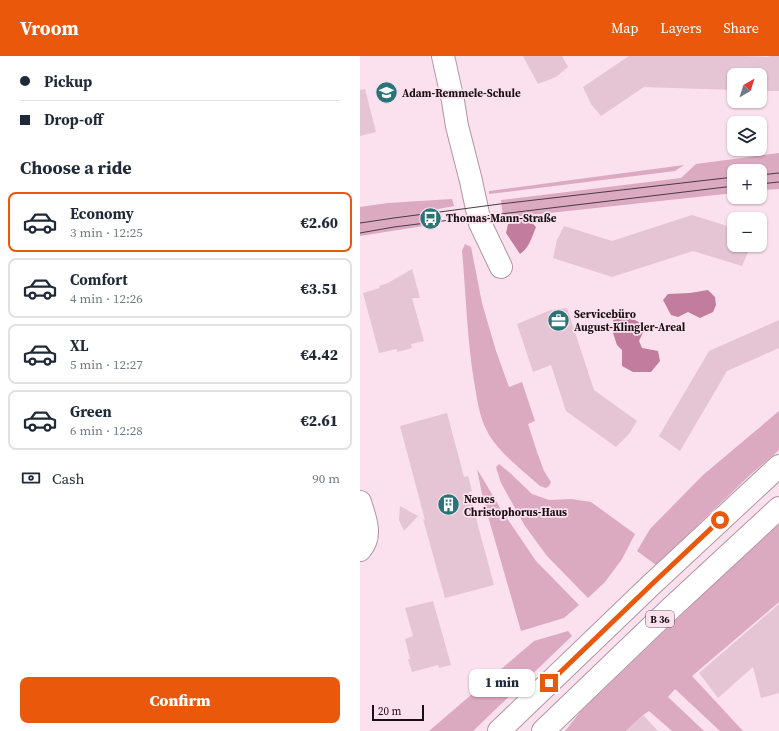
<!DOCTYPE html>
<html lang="en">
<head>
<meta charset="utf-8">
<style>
  :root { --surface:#fff; --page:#f6f6f7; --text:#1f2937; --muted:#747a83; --line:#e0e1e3; --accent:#ea580c }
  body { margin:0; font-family:"Source Serif 4",serif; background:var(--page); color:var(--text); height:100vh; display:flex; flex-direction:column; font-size:15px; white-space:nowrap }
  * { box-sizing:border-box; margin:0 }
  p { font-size:13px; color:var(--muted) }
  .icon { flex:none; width:22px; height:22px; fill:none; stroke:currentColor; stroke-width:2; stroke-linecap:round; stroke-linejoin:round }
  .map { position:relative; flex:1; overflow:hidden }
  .side { display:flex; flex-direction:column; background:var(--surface); width:360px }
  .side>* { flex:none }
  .guide { display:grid; align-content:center; height:88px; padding:0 20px; background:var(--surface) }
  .needle { width:26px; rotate:39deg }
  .fabs { position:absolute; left:367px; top:12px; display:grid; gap:8px }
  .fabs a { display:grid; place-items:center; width:40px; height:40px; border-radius:8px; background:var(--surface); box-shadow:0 1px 3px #0004; font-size:20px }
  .scale { position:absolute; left:12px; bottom:10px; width:52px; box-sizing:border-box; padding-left:4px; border:2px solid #1a0f14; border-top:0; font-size:11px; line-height:14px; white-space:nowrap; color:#1a0f14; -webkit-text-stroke:3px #fbe1ed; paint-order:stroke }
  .end { position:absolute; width:18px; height:18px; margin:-9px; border:5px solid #ea580c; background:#fff; box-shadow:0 0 0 2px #fff }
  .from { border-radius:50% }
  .bubble { position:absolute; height:28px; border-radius:8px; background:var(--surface); box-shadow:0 1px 3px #0004; font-size:13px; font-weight:800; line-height:28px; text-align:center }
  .guide b { display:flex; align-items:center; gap:14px; height:38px; font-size:15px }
  .guide b+b { border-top:1px solid var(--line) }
  .guide i { width:10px; height:10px; background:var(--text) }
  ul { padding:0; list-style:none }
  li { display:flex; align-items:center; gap:12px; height:60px; margin:0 8px 6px; padding:0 12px; border:2px solid var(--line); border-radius:8px }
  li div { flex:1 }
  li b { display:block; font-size:15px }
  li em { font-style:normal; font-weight:800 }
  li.current { border-color:var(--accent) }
  li>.icon { width:36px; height:36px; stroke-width:1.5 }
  h2 { padding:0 20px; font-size:18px; line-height:48px }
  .pay { display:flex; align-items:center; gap:10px; height:44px; padding:0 20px; font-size:15px }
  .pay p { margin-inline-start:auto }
  .primary-button { display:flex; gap:8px; margin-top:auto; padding:8px 20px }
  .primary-button a { flex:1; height:46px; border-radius:8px; background:var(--accent); color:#fff; font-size:16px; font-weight:800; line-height:46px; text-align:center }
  header { display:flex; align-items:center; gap:24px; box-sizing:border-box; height:56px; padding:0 20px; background:var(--accent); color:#fff }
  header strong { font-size:19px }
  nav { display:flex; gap:22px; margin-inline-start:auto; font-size:14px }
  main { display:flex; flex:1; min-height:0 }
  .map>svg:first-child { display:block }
  .green { fill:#dba9c0 }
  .water { fill:#c17c9e }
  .building { fill:#e5c4d3 }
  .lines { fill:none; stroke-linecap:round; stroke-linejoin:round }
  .minor-casing { stroke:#b394a2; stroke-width:24 }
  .highway-casing { stroke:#b394a2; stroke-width:24 }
  .minor { stroke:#fff; stroke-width:22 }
  .highway { stroke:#fff; stroke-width:22 }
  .tram { stroke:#493b42; stroke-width:1 }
  .route { stroke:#ea580c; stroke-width:5 }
  .labels { text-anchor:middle; stroke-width:3.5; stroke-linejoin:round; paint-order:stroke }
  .shield { fill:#fbe1ed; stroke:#5e4e55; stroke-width:1 }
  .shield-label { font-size:10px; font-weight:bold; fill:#1a0f14 }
  .poi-label { font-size:11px; font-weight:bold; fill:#1a0f14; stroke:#fbe1ed; text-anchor:start }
</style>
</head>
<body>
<header>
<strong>Vroom</strong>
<nav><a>Map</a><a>Layers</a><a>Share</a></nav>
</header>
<main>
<section class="side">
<div class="guide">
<b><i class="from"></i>Pickup</b>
<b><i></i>Drop-off</b>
</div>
<h2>Choose a ride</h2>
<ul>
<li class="current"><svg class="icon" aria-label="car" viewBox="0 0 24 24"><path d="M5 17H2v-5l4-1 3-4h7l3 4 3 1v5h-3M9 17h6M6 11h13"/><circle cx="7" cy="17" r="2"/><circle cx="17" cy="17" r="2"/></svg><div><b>Economy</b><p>3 min · 12:25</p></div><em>€2.60</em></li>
<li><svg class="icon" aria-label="car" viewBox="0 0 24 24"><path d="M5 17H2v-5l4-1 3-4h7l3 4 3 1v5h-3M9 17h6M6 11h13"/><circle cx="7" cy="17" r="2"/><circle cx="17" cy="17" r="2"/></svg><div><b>Comfort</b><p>4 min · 12:26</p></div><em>€3.51</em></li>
<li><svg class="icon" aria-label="car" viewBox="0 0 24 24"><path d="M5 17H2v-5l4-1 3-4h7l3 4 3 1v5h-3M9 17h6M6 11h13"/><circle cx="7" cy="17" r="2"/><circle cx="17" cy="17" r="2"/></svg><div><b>XL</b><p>5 min · 12:27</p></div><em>€4.42</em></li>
<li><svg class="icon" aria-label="car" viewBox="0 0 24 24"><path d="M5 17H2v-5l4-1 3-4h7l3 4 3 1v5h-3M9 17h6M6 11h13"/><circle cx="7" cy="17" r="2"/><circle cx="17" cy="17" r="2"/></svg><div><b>Green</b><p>6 min · 12:28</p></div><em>€2.61</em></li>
</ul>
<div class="pay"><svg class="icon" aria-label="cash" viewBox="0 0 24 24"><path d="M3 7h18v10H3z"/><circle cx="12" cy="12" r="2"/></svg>Cash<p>90 m</p></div>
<div class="primary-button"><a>Confirm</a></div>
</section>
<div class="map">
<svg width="419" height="675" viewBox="0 0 419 675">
  <rect width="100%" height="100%" fill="#fbe1ed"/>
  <!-- green -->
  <path class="green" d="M 419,97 L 419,133 L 400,134 L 400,115 L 374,115 L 374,137 L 143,162 L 141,144 L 321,122 L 336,108 Z
    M 324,109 L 315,115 L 129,138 L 129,135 Z
    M 92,143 L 94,150 L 73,154 L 76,168 L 0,180 L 0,151 L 28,147 Z
    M 105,188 L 111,191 L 122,247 L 136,295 L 149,331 L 162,326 L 175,365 L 168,368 L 177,396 L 184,415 L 191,426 L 189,430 L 186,432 L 180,430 C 164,416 136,394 127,375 C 119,360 117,342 114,325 C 107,282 106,238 102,195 Z
    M 419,355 L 419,394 L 390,419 L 296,509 L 277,495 L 290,473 L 343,419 Z
    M 139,408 L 149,416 L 172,438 L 189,444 L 211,443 L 231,446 L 275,478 L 262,503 L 245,526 L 228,542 L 187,500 L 165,470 L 141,427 L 136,411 Z
    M 117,413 L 142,455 L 176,505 L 219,549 L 204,562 L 161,575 L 123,443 Z
    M 419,468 L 419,546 L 332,620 L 383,675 L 360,675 L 315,633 L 308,641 L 344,675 L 312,675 L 289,655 L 283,659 L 266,675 L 205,675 L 221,655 L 387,496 Z
    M 208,575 L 212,580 L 113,675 L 69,675 L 174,585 Z"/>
  <!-- water -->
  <path class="water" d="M 168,163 L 176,171 C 172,181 169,192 160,198 L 146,177 L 148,168 Z
    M 348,234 L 355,241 L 356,249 L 353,256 L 340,262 L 328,256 L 318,261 L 311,259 L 303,244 L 308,238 L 330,237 Z
    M 262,257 L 286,270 L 279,285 L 282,292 L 298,295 L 300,305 L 291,316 L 273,316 L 262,310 L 262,294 L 257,289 L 253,277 L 253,262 Z"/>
  <!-- building -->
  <path class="building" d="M 163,0 L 202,0 L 208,11 L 196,21 L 178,28 Z
    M 269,0 L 379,0 L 408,1 L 409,0 L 419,0 L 419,35 L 400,35 L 400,19 L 374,19 L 374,34 L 284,31 L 241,60 L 231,48 L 223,31 Z
    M 5,33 L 16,76 L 0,80 L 0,34 Z
    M 332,159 L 374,172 L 374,189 L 391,189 L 382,210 L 333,195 L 252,221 L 193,202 L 197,184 L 204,170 L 252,185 Z
    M 52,213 L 60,242 L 52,242 L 64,285 L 51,288 L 52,292 L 37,296 L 37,293 L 19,297 L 3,237 L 20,232 L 19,230 L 28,227 Z
    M 207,252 L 234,334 L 277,365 L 269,378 L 256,391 L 206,355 L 191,309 L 173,316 L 157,268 L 191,254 Z
    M 419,264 L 419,292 L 367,315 L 320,395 L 299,380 L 349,295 Z
    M 87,357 L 104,421 L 108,420 L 112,435 L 109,436 L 134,529 L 85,542 L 63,463 L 65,464 L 40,370 Z
    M 40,450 L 58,460 L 44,475 L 39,464 Z
    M 73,545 L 91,609 L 79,612 L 78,609 L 52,616 L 48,603 L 50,603 L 45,583 L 53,580 L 45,552 Z
    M 419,548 L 419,637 L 401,642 L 393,611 L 358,642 L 339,617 Z
    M 283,659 L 298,675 L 266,675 Z"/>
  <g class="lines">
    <defs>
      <path id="minor" d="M 83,0 L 93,45 L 97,70 L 111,125 L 120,167 L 141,211
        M 0,446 C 5,463 13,479 0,494"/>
      <path id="highway" d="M 139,675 L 291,529 L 419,410
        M 183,675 L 310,553 L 419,452"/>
    </defs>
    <!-- minor casing -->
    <use href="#minor" class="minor-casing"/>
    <!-- highway casing -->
    <use href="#highway" class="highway-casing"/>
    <!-- minor -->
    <use href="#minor" class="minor"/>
    <!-- highway -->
    <use href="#highway" class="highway"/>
    <!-- tram -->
    <path class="tram" d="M 400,119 L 419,117
      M 400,128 L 419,126
      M 0,167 L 34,162 L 140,148 L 374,121
      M 0,177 L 34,171 L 74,166 L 374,130"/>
  </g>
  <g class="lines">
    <!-- route -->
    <path class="route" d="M 189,627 L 291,529 L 360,464"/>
  </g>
  <!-- icons -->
  <defs>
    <symbol id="school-disc" viewBox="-11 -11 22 22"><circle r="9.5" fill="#297477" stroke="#fbe1ed"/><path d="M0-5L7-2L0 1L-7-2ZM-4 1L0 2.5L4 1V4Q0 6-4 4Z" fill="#fff"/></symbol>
    <symbol id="bus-disc" viewBox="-11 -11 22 22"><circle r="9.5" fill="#297477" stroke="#fbe1ed"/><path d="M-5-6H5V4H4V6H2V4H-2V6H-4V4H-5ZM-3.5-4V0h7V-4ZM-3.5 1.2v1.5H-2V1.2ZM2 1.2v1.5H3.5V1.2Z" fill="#fff"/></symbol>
    <symbol id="office-disc" viewBox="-11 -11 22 22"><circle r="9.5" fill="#297477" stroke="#fbe1ed"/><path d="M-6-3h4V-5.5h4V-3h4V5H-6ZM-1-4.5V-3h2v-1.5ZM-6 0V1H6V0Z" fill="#fff"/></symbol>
    <symbol id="building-disc" viewBox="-11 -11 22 22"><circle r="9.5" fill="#297477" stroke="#fbe1ed"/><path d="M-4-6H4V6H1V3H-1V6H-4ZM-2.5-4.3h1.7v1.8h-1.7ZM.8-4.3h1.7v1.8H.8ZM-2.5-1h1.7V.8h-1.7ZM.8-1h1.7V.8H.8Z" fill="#fff"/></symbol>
  </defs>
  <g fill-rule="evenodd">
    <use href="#school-disc" x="14" y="24" width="25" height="25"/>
    <use href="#bus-disc" x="58" y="150" width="25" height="25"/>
    <use href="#office-disc" x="186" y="252" width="25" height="25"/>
    <use href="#building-disc" x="76" y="436" width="25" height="25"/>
  </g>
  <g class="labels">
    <!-- shield labels -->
    <rect class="shield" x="286" y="555" width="28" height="16" rx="3"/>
    <g class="shield-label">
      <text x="300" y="567">B 36</text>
    </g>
    <!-- poi labels -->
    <g class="poi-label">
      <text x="42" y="41">Adam-Remmele-Schule</text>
      <text x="86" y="166">Thomas-Mann-Straße</text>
      <text x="214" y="262">Servicebüro<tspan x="214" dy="13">August-Klingler-Areal</tspan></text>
      <text x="104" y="447">Neues<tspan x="104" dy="13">Christophorus-Haus</tspan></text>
    </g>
  </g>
</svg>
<div class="fabs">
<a><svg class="needle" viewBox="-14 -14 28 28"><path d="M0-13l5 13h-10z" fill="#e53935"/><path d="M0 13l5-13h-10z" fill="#747a83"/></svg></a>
<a><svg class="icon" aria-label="layers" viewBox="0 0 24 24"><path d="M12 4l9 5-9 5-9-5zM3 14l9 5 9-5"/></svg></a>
<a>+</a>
<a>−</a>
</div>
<div class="scale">20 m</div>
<i class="end from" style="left:360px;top:464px"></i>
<i class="end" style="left:189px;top:627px"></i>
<div class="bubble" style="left:109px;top:613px;width:66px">1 min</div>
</div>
</main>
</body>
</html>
